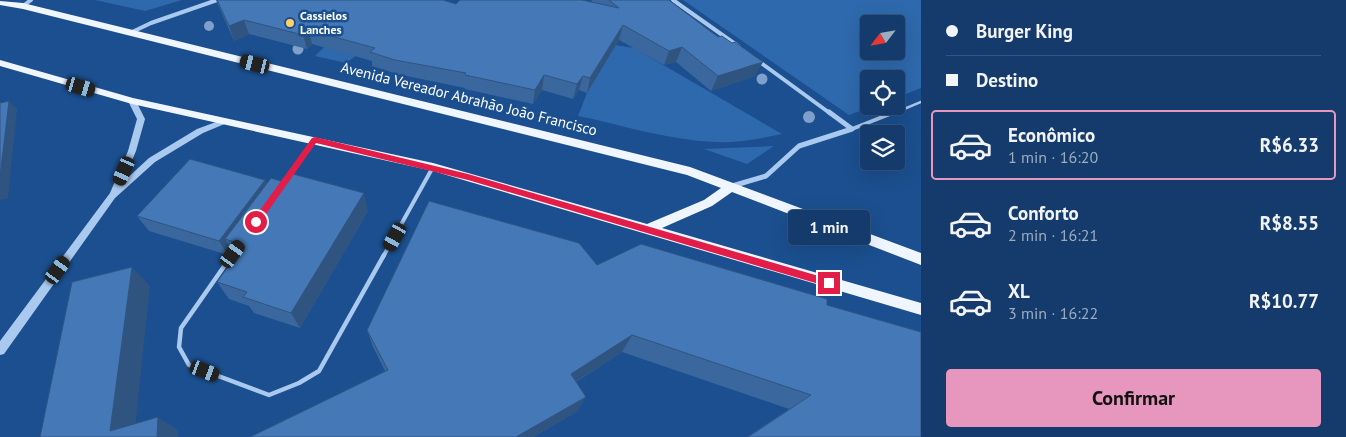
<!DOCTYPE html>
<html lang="pt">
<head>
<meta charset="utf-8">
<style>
  :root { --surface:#143b6b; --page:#214673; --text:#f1f3f6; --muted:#9dadc1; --line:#33557e; --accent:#e797bd }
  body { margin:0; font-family:"PT Sans",sans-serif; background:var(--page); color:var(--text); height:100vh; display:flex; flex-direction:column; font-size:19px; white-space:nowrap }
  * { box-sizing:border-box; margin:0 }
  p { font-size:16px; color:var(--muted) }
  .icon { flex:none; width:28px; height:28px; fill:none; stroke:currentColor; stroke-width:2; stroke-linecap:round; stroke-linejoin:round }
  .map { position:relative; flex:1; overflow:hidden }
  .drawer { display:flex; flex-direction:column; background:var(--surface); width:425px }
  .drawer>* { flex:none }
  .guide { display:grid; align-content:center; height:110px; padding:0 25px; background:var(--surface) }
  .needle { width:32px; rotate:239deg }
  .controls { position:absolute; left:860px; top:15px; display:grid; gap:10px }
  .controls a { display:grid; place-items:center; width:45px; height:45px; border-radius:5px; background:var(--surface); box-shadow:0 5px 20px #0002,0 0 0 1px var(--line); font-size:25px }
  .end { position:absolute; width:22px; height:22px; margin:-11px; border:6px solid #e11d48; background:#fff; box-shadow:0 0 0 2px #fff }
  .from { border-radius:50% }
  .bubble { position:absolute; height:35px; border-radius:5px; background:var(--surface); box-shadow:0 5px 20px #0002,0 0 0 1px var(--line); font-size:16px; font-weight:800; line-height:35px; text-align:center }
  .car { position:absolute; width:15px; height:30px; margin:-15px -8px; border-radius:6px; box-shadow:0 0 4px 1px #0007; background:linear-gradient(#222 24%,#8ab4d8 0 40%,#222 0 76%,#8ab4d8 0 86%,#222 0) }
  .guide b { display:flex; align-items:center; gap:18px; height:48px; font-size:19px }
  .guide b+b { border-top:1px solid var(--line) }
  .guide i { width:12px; height:12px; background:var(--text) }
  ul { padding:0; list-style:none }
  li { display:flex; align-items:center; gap:15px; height:70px; margin:0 10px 8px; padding:0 15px; border:2px solid transparent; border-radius:5px }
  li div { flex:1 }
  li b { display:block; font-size:19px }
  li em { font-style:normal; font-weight:800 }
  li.selected { border-color:var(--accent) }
  li>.icon { width:45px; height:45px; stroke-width:1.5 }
  .cta { display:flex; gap:10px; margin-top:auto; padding:10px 25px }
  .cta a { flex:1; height:58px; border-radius:5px; background:var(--accent); color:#111; font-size:20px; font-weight:800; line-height:58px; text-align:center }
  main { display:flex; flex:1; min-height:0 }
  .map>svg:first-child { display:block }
  .green { fill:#2e69ad; fill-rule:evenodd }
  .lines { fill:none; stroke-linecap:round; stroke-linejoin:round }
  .service-far2 { stroke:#a9c9ee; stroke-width:2.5 }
  .service-far1 { stroke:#a9c9ee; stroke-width:4 }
  .service { stroke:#a9c9ee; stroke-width:4.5 }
  .minor-far1 { stroke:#a9c9ee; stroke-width:4 }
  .minor { stroke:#a9c9ee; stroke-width:5 }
  .tertiary { fill:#a9c9ee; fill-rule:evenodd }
  .primary { fill:#f0f6ff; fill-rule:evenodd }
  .tree { fill:#7ea0ca }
  .wall { fill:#3a679d }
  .shaded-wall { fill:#305480 }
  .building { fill:#4478b7; stroke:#305480 }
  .route { fill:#e11d48 }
  .poi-dot { fill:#ffd166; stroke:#1b4f8f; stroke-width:2 }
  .labels { text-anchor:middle; stroke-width:5; stroke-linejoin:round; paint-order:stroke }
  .far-poi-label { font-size:12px; font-weight:bold; fill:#fff; stroke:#1b4f8f; text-anchor:start }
  .street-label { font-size:15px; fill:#fff; stroke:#1b4f8f }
</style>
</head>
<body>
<main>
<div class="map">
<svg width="921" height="437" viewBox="0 0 921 437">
  <rect width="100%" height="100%" fill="#1b4f8f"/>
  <!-- green -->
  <path class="green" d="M 95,0 L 182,0 L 145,11 Z
    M 683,0 L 921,0 L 921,88 L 896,98 L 896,79 L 869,79 L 869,106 L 873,106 L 849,115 ZM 869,24 L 896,24 L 896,51 L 869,51 Z
    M 344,28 L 380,38 L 346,63 L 315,56 Z
    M 615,45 L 634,48 L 782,134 C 759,139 737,143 714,142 C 668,140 622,125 578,116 L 587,93 Z
    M 774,146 L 747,164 L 704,149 Z"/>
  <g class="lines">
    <!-- service-far2 -->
    <path class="service-far2" d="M 892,114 L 921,102"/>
    <!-- service-far1 -->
    <path class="service-far1" d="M 852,129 L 895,112
      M 282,185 L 315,140
      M 231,257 L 236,250
      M 383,257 L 433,167"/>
    <!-- service -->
    <path class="service" d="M 232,255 L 181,328 L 179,347 L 189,365 L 269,395 L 299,383 L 319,371 L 384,255"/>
    <!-- minor-far1 -->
    <path class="minor-far1" d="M 673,0 L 738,46
      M 23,6 L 31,0
      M 130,33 L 151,23 L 217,0
      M 757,60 L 831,114"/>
    <!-- minor -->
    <path class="minor" d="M 829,112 L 852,129
      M 732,186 L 766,176 L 799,146 L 852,129"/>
    <!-- tertiary -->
    <path class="tertiary" d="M 129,99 L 135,99 L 145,119 L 136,151 L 123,182 L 149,158 L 197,129 L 224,119 L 228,121 L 227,123 L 203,133 L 155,162 L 115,198 L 4,354 L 0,355 L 0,341 L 110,193 L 128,151 L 137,119 L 128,101 Z"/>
    <!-- primary -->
    <path class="primary" d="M 0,1 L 23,3 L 690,167 L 921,253 L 921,265 L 732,192 L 712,206 L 662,228 L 921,303 L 921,315 L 433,171 L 132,104 L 0,66 L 0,60 L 133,98 L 433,163 L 647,224 L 704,200 L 721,188 L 687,175 L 23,9 L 0,5 Z"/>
  </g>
  <!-- trees -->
  <g class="tree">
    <circle cx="209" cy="26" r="5"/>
    <circle cx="298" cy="49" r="5.5"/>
    <circle cx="762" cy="79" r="5.5"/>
    <circle cx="809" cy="117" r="6"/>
  </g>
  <!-- wall -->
  <path class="wall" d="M 216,0 L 443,0 L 456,4 L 593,3 L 591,0 L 669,0 L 755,76 L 711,91 L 676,62 L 664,65 L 619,40 L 587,93 L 579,90 L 573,99 L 542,90 L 533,104 L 465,89 L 465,88 L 397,74 L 372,66 L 372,61 L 312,44 L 307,49 L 249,34 L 234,41 Z
    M 265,180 L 267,184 L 368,211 L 300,328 L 254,313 L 249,306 L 229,299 L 217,282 L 236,256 L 232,250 L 228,255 L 149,231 L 137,216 Z
    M 597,265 L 827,305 L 921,437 L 747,437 L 789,409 L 622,352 L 576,382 L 578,411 L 533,437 L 250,437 L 385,371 L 373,347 L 367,330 Z"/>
  <!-- shaded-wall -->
  <path class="shaded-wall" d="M 244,20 L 249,34 L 234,41 L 229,26 Z
    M 623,25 L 619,40 L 587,93 L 590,78 Z
    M 309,30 L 312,44 L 307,49 L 303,35 Z
    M 682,47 L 676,62 L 664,65 L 669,51 Z
    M 763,62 L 755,76 L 711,91 L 718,76 Z
    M 544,75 L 542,90 L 533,104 L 535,90 Z
    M 583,76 L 579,90 L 573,99 L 577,84 Z
    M 9,101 L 17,109 L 8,198 L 0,200 L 0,177 Z
    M 265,180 L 272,195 L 225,239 L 232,250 L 228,255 L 219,241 Z
    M 364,193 L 368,211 L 300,328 L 291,313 Z
    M 132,267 L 150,286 L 134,437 L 110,431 Z
    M 632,335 L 622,352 L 564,389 L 571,374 Z
    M 586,397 L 578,411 L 533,437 L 516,437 Z
    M 158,417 L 178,430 L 178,437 L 157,437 Z"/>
  <!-- building -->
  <path class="building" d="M 217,0 L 443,0 L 456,4 L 460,0 L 582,0 L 619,8 L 609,0 L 669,0 L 718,37 L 722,36 L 732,43 L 735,42 L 763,62 L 718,76 L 682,47 L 669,51 L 623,25 L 590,78 L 583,76 L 577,84 L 544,75 L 535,90 L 465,75 L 466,73 L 395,60 L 370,52 L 375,48 L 309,30 L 303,35 L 244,20 L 229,26 Z
    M 9,101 L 0,177 L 0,103 Z
    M 190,159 L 265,180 L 219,241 L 137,216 Z
    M 293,174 L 364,193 L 291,313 L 243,297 L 247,292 L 217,282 L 244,245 L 225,239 L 271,178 L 287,183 Z
    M 429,201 L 579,243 L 597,265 L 641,244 L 827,299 L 827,305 L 921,332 L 921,437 L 748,437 L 811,395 L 632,335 L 571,374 L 586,397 L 516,437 L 250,437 L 388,370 L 367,330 Z
    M 132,267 L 110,431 L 158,417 L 157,437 L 40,437 L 72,282 Z"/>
  <!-- route -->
  <path class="route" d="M 315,137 L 468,174 L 829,279 L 834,283 L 829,287 L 468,180 L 316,143 L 259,224 L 253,224 L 253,220 L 312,138 Z"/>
  <!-- markers -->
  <circle class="poi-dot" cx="290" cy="23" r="5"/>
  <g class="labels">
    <!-- far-poi labels -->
    <g class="far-poi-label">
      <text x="300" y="20">Cassielos<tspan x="300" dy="14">Lanches</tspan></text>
    </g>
    <!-- street labels -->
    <g class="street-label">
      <text transform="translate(469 99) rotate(14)" y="5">Avenida Vereador Abrahão João Francisco</text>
    </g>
  </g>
</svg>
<div class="controls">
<a><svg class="needle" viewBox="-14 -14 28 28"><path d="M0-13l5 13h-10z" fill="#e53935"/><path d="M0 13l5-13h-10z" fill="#9dadc1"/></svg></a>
<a><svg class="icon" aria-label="locate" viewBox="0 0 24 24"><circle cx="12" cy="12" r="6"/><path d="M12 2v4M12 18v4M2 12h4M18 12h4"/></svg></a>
<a><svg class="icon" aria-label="layers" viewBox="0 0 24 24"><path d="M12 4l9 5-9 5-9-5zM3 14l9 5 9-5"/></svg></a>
</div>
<i class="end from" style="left:256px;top:222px"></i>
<i class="end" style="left:829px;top:283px"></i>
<div class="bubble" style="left:788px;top:210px;width:82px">1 min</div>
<i class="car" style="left:255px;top:64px;rotate:284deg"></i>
<i class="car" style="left:81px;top:87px;rotate:106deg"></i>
<i class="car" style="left:124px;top:171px;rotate:204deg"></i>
<i class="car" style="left:395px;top:237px;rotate:209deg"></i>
<i class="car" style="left:233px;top:254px;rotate:36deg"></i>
<i class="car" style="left:58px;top:270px;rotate:36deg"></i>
<i class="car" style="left:205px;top:371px;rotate:111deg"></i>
</div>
<section class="drawer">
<div class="guide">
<b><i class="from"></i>Burger King</b>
<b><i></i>Destino</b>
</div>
<ul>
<li class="selected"><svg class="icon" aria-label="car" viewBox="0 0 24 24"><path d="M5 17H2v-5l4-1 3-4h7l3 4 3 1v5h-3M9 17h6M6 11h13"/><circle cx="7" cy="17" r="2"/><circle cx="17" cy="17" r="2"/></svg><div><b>Econômico</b><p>1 min · 16:20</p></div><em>R$6.33</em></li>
<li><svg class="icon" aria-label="car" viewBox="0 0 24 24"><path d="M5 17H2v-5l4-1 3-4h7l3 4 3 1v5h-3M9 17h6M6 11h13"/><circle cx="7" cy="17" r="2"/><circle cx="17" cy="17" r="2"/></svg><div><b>Conforto</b><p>2 min · 16:21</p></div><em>R$8.55</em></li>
<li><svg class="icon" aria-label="car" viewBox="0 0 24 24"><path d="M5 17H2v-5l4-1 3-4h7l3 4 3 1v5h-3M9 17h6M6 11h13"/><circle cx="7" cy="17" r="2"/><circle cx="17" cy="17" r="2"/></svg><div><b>XL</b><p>3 min · 16:22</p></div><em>R$10.77</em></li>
</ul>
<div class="cta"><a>Confirmar</a></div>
</section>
</main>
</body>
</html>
